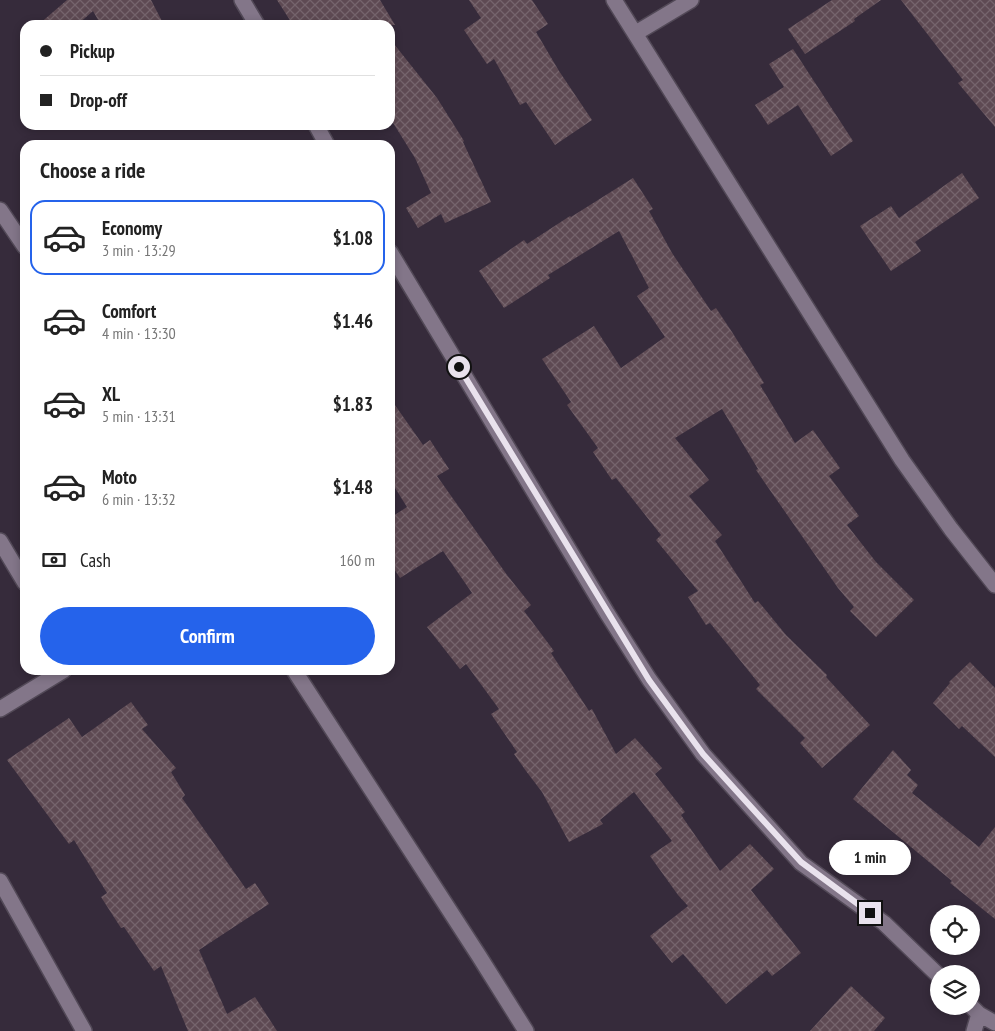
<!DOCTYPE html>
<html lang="en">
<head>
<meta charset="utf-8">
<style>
  :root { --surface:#fff; --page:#f2f2f2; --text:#222; --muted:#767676; --line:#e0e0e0; --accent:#2563eb }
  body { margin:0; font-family:"PT Sans Narrow",sans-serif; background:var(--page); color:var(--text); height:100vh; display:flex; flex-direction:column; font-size:19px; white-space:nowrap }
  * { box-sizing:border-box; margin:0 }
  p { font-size:16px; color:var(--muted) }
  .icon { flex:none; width:28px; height:28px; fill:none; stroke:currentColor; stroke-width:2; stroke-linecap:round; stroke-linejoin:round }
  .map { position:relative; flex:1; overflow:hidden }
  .sheet { position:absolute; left:20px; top:140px; width:375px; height:535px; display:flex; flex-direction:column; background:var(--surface); border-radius:15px; box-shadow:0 2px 8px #0003 }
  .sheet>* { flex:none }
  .guide { position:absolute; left:20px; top:20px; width:375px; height:110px; border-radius:15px; box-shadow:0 2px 8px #0003; display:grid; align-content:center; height:110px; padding:0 20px; background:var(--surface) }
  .fabs { position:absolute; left:930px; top:905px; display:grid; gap:10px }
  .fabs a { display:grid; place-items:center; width:50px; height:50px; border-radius:50%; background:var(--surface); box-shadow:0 2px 8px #0003; font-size:25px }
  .end { position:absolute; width:22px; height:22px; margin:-11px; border:6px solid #e9e2ed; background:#111; box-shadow:0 0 0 2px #111 }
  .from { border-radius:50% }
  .bubble { position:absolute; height:35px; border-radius:18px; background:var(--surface); box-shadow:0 2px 8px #0003; font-size:16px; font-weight:700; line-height:35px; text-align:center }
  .guide b { display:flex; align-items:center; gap:18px; height:48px; font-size:19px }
  .guide b+b { border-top:1px solid var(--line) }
  .guide i { width:12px; height:12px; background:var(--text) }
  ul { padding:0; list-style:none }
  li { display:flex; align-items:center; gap:15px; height:75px; margin:0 10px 8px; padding:0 10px; border:2px solid transparent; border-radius:15px }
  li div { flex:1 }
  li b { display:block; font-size:19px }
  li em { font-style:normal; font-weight:700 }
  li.current { border-color:var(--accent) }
  li>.icon { width:45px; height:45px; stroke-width:1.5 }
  h2 { padding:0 20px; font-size:22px; line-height:60px }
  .pay { display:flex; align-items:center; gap:12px; height:55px; padding:0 20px; font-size:19px }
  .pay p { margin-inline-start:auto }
  .primary-button { display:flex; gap:10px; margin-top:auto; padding:10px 20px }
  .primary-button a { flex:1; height:58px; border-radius:30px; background:var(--accent); color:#fff; font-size:20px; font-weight:700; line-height:58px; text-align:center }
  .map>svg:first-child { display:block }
  .building { fill:url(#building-cross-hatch) }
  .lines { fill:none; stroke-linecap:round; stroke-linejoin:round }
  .street-casing { stroke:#524957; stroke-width:18 }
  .street { stroke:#837689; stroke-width:15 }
  .route { stroke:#e9e2ed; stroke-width:6 }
</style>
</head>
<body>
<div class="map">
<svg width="995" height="1031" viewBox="0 0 995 1031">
  <defs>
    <pattern id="building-cross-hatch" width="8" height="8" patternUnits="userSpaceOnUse" patternTransform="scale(1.25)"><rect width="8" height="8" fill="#5e4a53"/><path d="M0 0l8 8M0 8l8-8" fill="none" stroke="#75646c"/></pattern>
  </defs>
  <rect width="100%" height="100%" fill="#362b3b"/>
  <!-- building -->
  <path class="building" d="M 67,0 L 151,0 L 164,25 L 101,25 L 93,11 L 77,25 L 38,25 Z
    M 277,0 L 380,0 L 395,25 L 293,25 Z
    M 469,0 L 532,0 L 548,24 L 536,32 L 559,71 L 592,120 L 555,145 L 526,102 L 520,105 L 494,59 L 487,64 L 464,30 L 481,18 Z
    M 832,0 L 881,0 L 854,19 L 855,21 L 805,54 L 788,29 Z
    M 901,0 L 995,0 L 995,127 L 958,83 L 963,80 Z
    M 390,39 L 437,98 L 464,141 L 463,142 L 491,202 L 445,223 L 441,214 L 418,228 L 406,208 L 431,193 L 415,158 L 390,118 Z
    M 793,49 L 853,141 L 831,156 L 798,105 L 768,125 L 755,105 L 784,87 L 769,64 Z
    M 962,173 L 979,198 L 915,242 L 921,251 L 891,271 L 860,226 L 891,206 L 899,218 Z
    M 633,178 L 653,209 L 649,211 L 672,253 L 711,311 L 716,308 L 732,332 L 764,383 L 760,385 L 795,443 L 813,430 L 840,468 L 829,476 L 859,516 L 847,525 L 876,562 L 914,600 L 876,637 L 850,611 L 854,607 L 838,588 L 756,470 L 758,469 L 722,409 L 675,438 L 709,480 L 689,496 L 722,535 L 715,541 L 755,603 L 758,601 L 786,635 L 827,675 L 826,677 L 870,725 L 822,768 L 800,743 L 805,738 L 756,689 L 760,685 L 710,623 L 706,625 L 688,597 L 698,591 L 656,540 L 661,535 L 616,478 L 612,480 L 593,452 L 598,448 L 567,405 L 571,402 L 542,359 L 594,326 L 621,368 L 665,337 L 637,296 L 649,288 L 619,231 L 548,275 L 550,278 L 504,308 L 479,271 L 524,240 L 527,244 L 570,216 L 571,217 Z
    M 390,398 L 423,445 L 430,440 L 449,469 L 437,476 L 507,575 L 531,605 L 524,611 L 554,651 L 551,653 L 589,711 L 592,709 L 616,754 L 635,738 L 662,768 L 655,774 L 685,812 L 681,815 L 720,871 L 750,844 L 774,869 L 751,890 L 801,953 L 772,976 L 767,970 L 726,1004 L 683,954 L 672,963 L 650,936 L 688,906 L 678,895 L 650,856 L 672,841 L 634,792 L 600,820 L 603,824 L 569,842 L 542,792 L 526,771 L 514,754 L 517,752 L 491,714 L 499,709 L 466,664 L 460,669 L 427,627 L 472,593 L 443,551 L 400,578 L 390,563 L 390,518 L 407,507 L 390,480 Z
    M 970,662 L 995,688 L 995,757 L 962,726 L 959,729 L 933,703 L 950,683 L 949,682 Z
    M 131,702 L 148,725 L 142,729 L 176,768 L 171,772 L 185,795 L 182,798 L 246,889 L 255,883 L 269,904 L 199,950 L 227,1014 L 255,997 L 277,1031 L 188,1031 L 161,966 L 154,971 L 124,927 L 121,928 L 101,897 L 107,893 L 74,840 L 69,844 L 7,760 L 69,718 L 82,737 Z
    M 893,750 L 911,770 L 907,775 L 918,785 L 912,793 L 979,847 L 995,827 L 995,919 L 950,883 L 952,881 L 853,799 Z
    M 851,986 L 885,1018 L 874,1031 L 810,1031 Z"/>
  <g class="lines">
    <defs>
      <path id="street" d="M 242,0 L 257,25
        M 614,0 L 902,460 L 951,529 L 995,585
        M 636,33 L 691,0
        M 316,125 L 327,145
        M 0,210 L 25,247
        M 390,252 L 607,613 L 649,679 L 703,754 L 801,863 L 884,923 L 939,976
        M 0,541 L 25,583
        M 294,670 L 479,956 L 526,1031
        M 0,709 L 64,670
        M 0,881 L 84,1031
        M 971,1006 L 979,1014 L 995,1023
        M 974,1031 L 979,1014"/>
    </defs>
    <!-- street casing -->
    <use href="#street" class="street-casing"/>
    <!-- street -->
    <use href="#street" class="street"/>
  </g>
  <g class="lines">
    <!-- route -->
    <path class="route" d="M 459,367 L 649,680 L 703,754 L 801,862 L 870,913"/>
  </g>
</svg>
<div class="fabs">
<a><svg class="icon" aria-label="locate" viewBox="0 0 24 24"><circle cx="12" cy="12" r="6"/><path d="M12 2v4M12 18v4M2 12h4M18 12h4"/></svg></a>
<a><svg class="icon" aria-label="layers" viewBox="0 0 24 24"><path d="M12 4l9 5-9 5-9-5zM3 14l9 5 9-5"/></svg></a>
</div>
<i class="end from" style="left:459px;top:367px"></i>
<i class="end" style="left:870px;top:913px"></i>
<div class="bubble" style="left:829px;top:840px;width:82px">1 min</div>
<div class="guide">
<b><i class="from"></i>Pickup</b>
<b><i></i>Drop-off</b>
</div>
<section class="sheet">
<h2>Choose a ride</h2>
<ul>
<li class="current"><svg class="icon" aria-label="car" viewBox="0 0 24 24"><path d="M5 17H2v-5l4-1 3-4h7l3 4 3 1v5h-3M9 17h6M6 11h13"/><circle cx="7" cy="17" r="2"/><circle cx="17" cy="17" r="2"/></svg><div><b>Economy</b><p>3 min · 13:29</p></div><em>$1.08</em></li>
<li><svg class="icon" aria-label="car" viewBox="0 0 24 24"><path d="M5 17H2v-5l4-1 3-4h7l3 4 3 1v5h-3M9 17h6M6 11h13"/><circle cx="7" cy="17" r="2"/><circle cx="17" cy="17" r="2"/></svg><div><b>Comfort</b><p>4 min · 13:30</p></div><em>$1.46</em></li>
<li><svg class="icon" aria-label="car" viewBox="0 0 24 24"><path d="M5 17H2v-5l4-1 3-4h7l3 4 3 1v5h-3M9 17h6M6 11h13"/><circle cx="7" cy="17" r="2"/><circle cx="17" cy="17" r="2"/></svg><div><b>XL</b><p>5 min · 13:31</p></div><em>$1.83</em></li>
<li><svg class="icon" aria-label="car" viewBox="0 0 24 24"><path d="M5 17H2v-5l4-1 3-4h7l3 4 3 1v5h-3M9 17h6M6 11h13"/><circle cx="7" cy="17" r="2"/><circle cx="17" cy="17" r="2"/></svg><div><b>Moto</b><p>6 min · 13:32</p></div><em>$1.48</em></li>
</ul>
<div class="pay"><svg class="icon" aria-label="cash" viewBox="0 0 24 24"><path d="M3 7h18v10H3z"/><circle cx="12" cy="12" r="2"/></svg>Cash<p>160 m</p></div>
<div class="primary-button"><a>Confirm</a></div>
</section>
</div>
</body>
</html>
